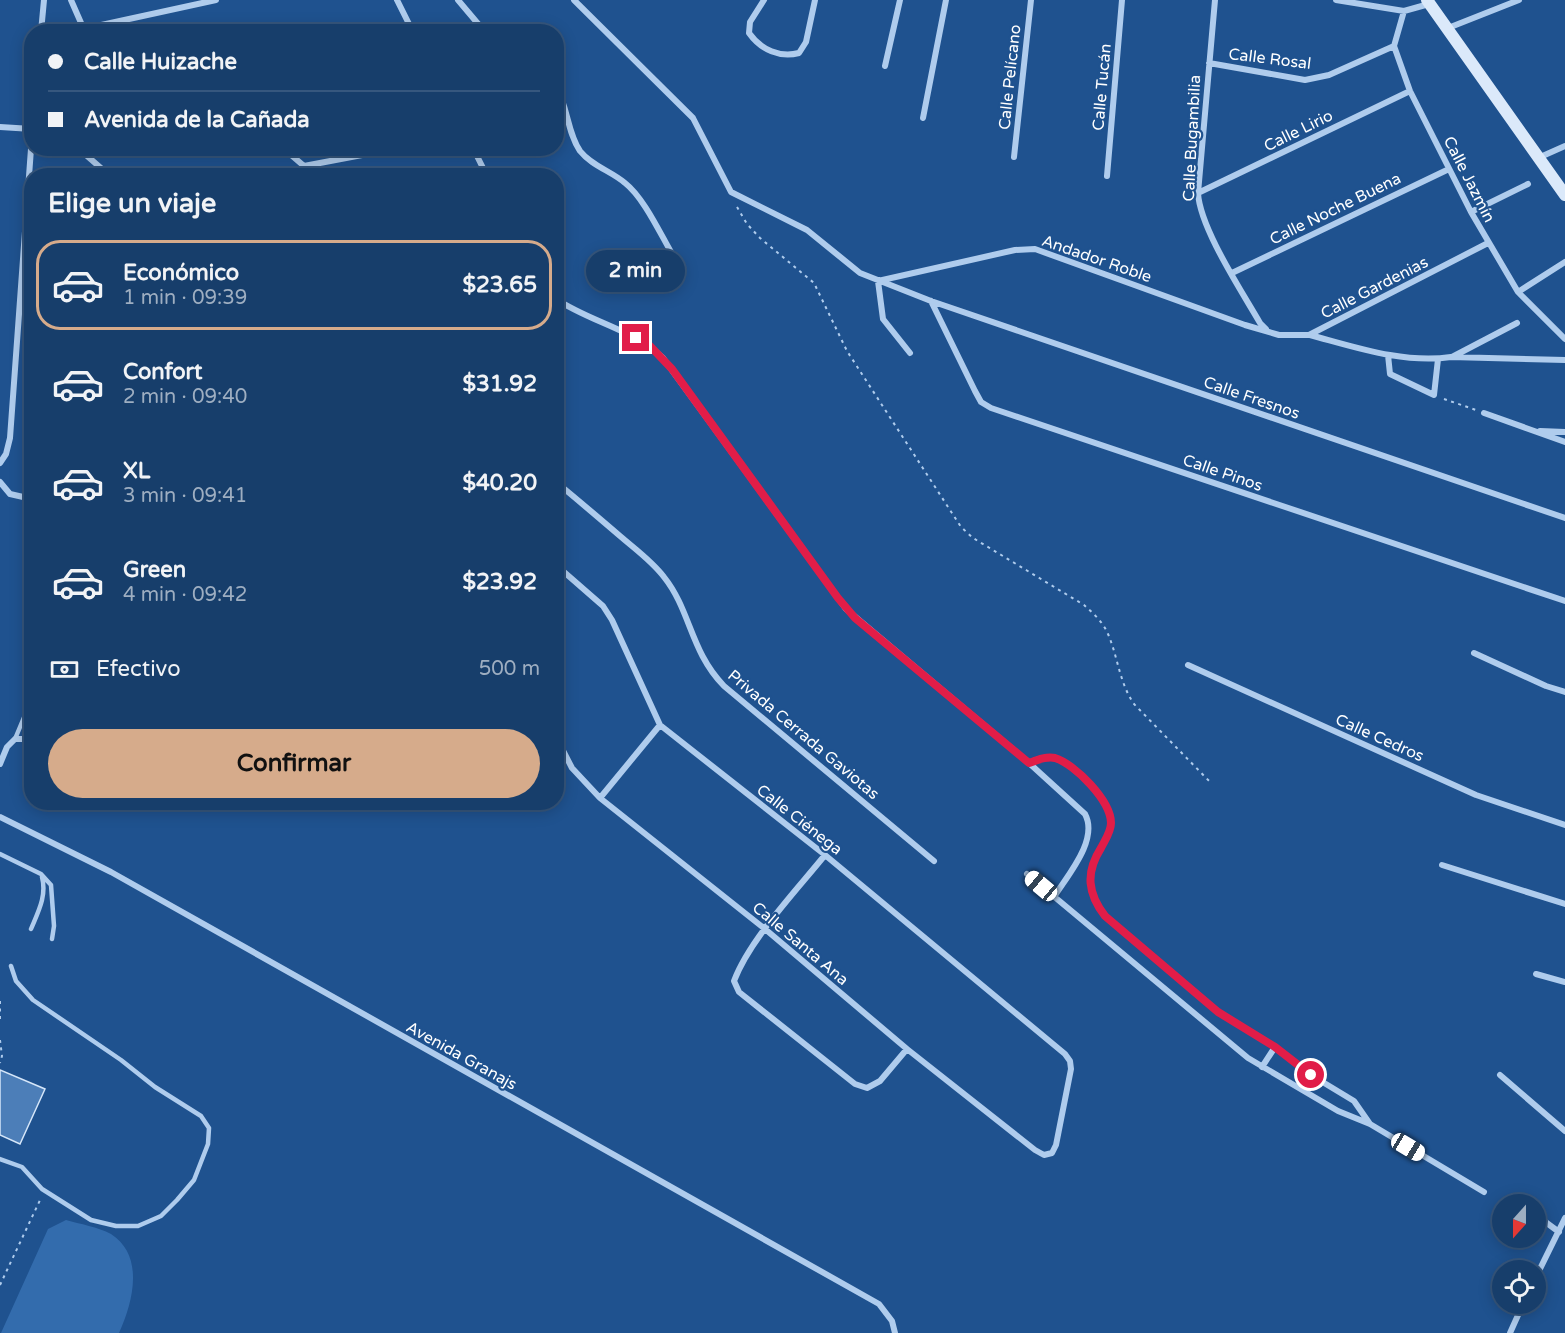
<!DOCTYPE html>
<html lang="es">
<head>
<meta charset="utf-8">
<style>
  :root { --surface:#173e6b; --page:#204571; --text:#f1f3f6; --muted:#9eaec1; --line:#36577e; --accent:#d6ab8b }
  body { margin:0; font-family:"Varela Round",sans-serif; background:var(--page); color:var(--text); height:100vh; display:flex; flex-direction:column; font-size:22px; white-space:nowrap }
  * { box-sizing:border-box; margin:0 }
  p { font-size:20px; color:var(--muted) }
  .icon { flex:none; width:33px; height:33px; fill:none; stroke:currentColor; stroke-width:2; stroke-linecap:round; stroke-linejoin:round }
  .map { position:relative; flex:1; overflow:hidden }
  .panel { position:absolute; left:24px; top:168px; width:540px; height:642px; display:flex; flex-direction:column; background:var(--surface); border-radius:24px; box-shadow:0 3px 15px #0003,0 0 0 2px var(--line) }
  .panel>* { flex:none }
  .hud { position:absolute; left:24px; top:24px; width:540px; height:132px; border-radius:24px; box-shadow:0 3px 15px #0003,0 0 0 2px var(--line); display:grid; align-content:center; height:132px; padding:0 24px; background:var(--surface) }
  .needle { width:39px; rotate:201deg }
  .tools { position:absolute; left:1492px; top:1194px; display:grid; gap:12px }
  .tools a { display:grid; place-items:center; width:54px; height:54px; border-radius:50%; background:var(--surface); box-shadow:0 3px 15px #0003,0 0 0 2px var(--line); font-size:30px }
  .end { position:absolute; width:27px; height:27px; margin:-14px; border:8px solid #e11d48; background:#fff; box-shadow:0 0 0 3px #fff }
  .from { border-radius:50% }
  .bubble { position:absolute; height:42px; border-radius:21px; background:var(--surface); box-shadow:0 3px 15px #0003,0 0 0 2px var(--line); font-size:20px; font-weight:700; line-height:42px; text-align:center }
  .car { position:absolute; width:18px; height:36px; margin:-18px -9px; border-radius:8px; box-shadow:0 0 4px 2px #0007; background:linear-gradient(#fff 24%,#345 0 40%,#fff 0 76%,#345 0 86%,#fff 0) }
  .hud b { display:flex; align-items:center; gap:21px; height:57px; font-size:22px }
  .hud b+b { border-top:2px solid var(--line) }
  .hud i { width:15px; height:15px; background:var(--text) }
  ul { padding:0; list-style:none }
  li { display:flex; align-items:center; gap:18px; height:90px; margin:0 12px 9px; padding:0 12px; border:3px solid transparent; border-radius:24px }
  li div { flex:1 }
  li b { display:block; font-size:22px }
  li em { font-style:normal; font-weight:700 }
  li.on { border-color:var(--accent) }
  li>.icon { width:54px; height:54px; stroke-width:1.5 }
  h2 { padding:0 24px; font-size:27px; line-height:72px }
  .pay { display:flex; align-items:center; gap:15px; height:66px; padding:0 24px; font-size:22px }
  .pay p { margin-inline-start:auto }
  .cta { display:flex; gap:12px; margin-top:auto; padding:12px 24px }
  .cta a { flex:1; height:69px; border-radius:36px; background:var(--accent); color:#111; font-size:24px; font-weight:700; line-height:69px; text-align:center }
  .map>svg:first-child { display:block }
  .green { fill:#336cad }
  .building { fill:#4c7eb8; stroke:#d5e6f9; stroke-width:1.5 }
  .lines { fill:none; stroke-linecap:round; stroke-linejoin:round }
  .path { stroke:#afcced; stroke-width:2; stroke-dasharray:3 4.5; stroke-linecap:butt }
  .lane { stroke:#afcced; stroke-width:4.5 }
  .street { stroke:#afcced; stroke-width:6 }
  .secondary { stroke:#dbe9fa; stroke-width:12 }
  .route { stroke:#e11d48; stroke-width:8 }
  .labels { text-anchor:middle; stroke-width:4.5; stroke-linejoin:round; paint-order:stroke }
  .street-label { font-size:16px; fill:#fff; stroke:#1f528f }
</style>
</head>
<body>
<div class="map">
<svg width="1565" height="1333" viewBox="0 0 1565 1333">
  <rect width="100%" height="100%" fill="#1f528f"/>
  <!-- green -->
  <path class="green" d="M 66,1220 C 80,1224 98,1227 111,1234 C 145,1256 133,1302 119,1333 L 1,1333 L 48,1229 Z"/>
  <!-- building -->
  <path class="building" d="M 0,1070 L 45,1089 L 20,1144 L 0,1135 Z"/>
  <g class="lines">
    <!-- path -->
    <path class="path" d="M 737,207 L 747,224 L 760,238 L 814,283 L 847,351 L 961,527 L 973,538 L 1084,605 C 1093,613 1103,622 1108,634 C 1118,657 1119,682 1134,704 L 1212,784
      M 1444,399 L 1476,410
      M 0,1001 L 0,1023
      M 0,1040 L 2,1056 L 0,1063
      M 0,1285 L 41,1198"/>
    <!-- lane -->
    <path class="lane" d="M 15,739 L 25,715 L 32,711
      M 0,854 L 41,874 L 51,885 L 54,926 L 52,939
      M 31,929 C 38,912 47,896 42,877
      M 0,1159 L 22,1167 L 42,1189 L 91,1220 L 116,1226 L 138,1226 L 161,1216 L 177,1200 L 194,1180 L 208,1144 L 209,1128 L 201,1116 L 155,1087 L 121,1060 L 33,1000 L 16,981 L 11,966"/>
    <!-- street -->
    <path class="street" d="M 71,0 L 85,32
      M 397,0 L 413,32
      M 458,0 L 485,32
      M 574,0 L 693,118 L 731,192 L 807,230 L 860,273 L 931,301 L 1565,518
      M 764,0 L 750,22 L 749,33 C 761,50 780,58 799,53 L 806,42 L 815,0
      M 1215,0 L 1198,193 C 1200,228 1241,290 1260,323 L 1266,329
      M 1336,0 L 1404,11 L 1429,4
      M 1404,11 L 1394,46 L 1410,91 L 1471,212 L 1518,292 L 1565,339
      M 1448,28 L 1519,0
      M 83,29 L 216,0
      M 41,32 L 44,0
      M 1209,63 L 1305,80 L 1329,75 L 1394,46
      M 885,66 L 900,0
      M 556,87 C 568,106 567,132 580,151 C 592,166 611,171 625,183 C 643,197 659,231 671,252
      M 923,118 L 946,0
      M 0,127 L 32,129
      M 78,148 L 110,176
      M 283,148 L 304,166 L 310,176
      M 473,148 L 487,176
      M 1014,157 L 1031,0
      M 1538,158 L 1565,146
      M 304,166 L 399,148
      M 1107,176 L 1122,0
      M 1198,193 L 1410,91
      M 1471,212 L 1528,184
      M 1232,273 L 1449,169
      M 1518,292 L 1565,262
      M 556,299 C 590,322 633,329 663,358 L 846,609 L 1029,763 L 1085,814 C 1099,840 1067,876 1054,897
      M 931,301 L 975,391 L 981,402 L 991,408 L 1565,601
      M 1310,335 C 1355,347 1404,364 1451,357 L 1565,360
      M 910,353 L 883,319 L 878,281 L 1015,250 L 1035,249 L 1245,325 L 1279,335 L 1309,335 L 1488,243
      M 1388,355 L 1390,374 L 1434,395 L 1438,359
      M 1452,357 L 1517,323
      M 1484,413 L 1565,442
      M 1540,431 L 1565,432
      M 0,463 L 6,454 L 10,438 L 32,135
      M 0,482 L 10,494 L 32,499
      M 556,482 C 578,500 599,518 620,536 C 635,549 652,561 664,577 C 691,611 690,651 724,686 L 934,861
      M 556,565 L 603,606 L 612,620 L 660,725 L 825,855 L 1065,1054 L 1070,1061 L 1071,1069 L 1056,1145 L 1052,1153 L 1044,1155 L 1035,1150 L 907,1049 L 765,929 L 600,798 L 572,768 L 556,737
      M 1474,653 L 1546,686 L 1565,692
      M 1188,665 L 1476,795 L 1565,825
      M 1029,763 C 1037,759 1046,756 1055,758 C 1075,764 1111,801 1111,823 C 1111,832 1105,840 1101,848 C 1085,873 1088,894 1105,916 L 1218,1012 L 1275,1047 L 1311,1075 L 1354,1101 L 1370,1124
      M 0,764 L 7,747 L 15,739 L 32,739
      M 600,798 L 660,725
      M 0,817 L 111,872 L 879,1304 L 892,1321 L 895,1333
      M 825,855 C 796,891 750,939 734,981 L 739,992 L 855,1084 L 867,1088 L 880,1081 L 907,1049
      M 1442,865 L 1565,904
      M 1027,874 L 1248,1058 L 1338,1111 L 1370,1124 L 1484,1192
      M 1536,974 L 1565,982
      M 1262,1067 L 1275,1047
      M 1500,1075 L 1565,1131
      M 1512,1197 L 1522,1204
      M 1536,1215 L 1559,1232
      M 1536,1277 L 1565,1218
      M 1510,1333 L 1523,1304"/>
    <!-- secondary -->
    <path class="secondary" d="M 1427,0 L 1565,195"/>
  </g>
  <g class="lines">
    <!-- route -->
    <path class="route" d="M 636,338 L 650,346 L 672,369 L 838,598 L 855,618 L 1029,763 C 1037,760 1046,756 1055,758 C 1075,764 1111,801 1111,823 C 1111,832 1105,840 1101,848 C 1085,873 1088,894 1105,916 L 1218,1012 L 1275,1047 L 1311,1075"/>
  </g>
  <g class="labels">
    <!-- street labels -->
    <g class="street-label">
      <text transform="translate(1270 58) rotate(7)" y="6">Calle Rosal</text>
      <text transform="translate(1009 77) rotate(-84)" y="6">Calle Pelícano</text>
      <text transform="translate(1101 87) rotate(-85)" y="6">Calle Tucán</text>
      <text transform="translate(1298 130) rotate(-26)" y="6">Calle Lirio</text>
      <text transform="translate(1191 138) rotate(-87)" y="6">Calle Bugambilia</text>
      <text transform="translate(1470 179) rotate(63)" y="6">Calle Jazmín</text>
      <text transform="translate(1335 208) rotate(-26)" y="6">Calle Noche Buena</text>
      <text transform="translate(1097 258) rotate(19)" y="6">Andador Roble</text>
      <text transform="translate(1374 287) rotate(-27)" y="6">Calle Gardenias</text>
      <text transform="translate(1252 397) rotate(19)" y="6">Calle Fresnos</text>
      <text transform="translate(1223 472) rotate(19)" y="6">Calle Pinos</text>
      <text transform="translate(804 734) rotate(40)" y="6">Privada Cerrada Gaviotas</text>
      <text transform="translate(1380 737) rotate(24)" y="6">Calle Cedros</text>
      <text transform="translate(800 819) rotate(38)" y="6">Calle Ciénega</text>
      <text transform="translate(801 943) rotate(40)" y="6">Calle Santa Ana</text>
      <text transform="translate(462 1055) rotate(29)" y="6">Avenida Granajs</text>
    </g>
  </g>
</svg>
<div class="tools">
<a><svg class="needle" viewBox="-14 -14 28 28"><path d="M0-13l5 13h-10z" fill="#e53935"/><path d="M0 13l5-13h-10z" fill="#9eaec1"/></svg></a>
<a><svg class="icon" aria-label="locate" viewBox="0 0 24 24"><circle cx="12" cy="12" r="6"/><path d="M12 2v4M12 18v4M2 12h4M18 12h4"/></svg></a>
</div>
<i class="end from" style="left:1311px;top:1075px"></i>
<i class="end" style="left:636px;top:338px"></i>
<div class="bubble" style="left:586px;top:250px;width:99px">2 min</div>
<i class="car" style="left:1041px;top:886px;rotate:310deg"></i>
<i class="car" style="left:1408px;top:1147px;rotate:121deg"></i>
<div class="hud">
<b><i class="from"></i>Calle Huizache</b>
<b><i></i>Avenida de la Cañada</b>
</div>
<section class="panel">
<h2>Elige un viaje</h2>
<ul>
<li class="on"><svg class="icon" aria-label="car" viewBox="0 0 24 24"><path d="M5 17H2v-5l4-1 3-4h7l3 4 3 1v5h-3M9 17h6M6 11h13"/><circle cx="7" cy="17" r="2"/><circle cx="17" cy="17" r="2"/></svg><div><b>Económico</b><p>1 min · 09:39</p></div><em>$23.65</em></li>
<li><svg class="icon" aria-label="car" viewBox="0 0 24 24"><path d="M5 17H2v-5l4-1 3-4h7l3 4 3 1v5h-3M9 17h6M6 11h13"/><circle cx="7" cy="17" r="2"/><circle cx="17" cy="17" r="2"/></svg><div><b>Confort</b><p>2 min · 09:40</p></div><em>$31.92</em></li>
<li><svg class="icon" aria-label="car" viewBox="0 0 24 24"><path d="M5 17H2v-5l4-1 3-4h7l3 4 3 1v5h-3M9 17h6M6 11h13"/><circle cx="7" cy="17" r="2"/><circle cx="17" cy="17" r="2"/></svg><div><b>XL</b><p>3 min · 09:41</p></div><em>$40.20</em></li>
<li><svg class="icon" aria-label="car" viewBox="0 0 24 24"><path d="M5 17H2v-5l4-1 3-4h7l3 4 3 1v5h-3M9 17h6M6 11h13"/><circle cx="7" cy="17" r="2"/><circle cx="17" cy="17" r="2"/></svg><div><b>Green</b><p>4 min · 09:42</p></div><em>$23.92</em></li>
</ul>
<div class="pay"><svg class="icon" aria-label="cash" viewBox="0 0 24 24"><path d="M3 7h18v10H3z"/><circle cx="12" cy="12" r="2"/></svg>Efectivo<p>500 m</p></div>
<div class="cta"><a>Confirmar</a></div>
</section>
</div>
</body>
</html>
